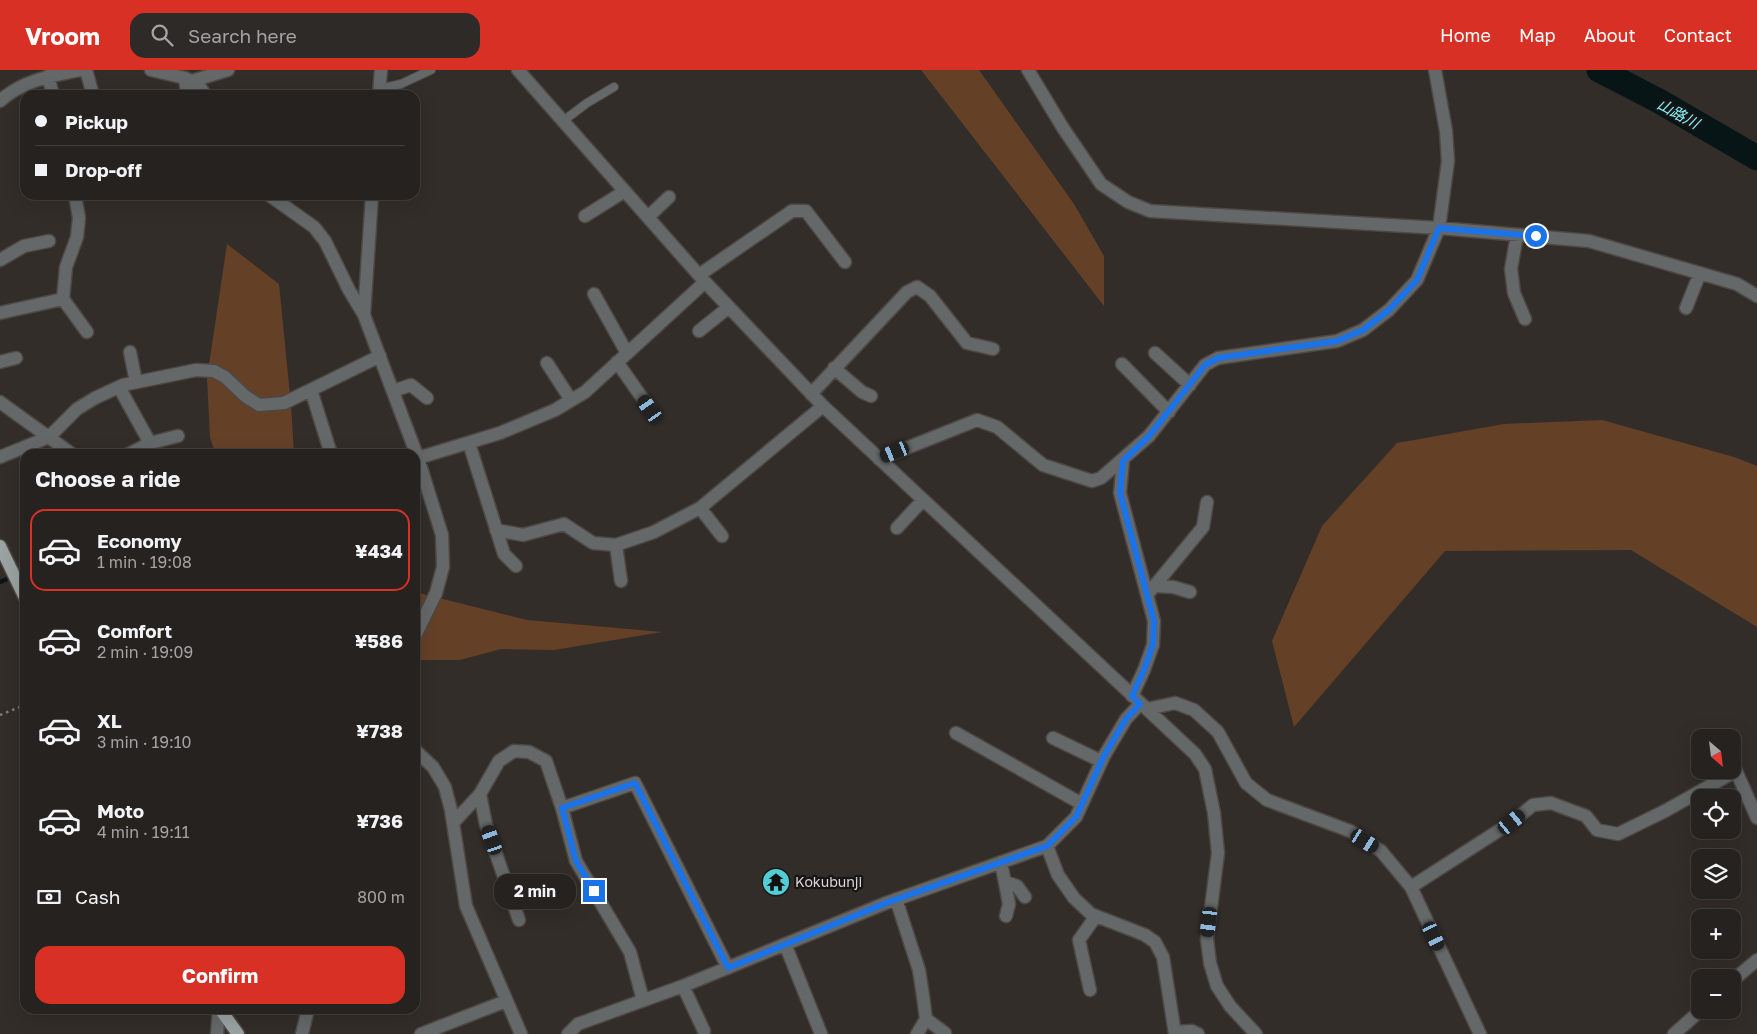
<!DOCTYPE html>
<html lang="en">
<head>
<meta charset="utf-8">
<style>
  :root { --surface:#26221f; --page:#2e2a28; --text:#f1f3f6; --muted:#a4a4a4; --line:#423f3d; --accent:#d93025 }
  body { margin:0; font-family:"Golos Text","Noto Sans JP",sans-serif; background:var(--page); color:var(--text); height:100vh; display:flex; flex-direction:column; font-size:19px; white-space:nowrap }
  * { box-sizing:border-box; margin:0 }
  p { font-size:16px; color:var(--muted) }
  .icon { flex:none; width:28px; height:28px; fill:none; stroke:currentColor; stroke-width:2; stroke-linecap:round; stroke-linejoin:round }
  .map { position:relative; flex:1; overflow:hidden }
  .details { position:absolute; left:20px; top:379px; width:400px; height:565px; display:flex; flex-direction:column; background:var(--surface); border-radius:15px; box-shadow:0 5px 20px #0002,0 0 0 1px var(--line) }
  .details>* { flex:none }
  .guide { position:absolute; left:20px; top:20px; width:400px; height:110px; border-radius:15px; box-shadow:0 5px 20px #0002,0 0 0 1px var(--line); display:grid; align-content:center; height:110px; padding:0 15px; background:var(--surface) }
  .needle { width:32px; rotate:152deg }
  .tools { position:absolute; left:1691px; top:659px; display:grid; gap:10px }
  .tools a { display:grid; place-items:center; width:50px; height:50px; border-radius:10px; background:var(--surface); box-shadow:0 5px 20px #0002,0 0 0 1px var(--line); font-size:25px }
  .end { position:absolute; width:22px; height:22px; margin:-11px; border:6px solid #1a73e8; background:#fff; box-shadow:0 0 0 2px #fff }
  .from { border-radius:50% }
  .bubble { position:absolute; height:35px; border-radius:15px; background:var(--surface); box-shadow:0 5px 20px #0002,0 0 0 1px var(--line); font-size:16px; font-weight:700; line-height:35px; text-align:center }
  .car { position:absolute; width:15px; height:30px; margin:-15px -8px; border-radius:6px; box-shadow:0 0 4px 1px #0007; background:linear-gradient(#222 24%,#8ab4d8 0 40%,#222 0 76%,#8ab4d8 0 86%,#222 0) }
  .guide b { display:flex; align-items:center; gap:18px; height:48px; font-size:19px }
  .guide b+b { border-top:1px solid var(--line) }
  .guide i { width:12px; height:12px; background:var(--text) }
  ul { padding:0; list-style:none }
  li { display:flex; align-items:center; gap:15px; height:82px; margin:0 10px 8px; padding:0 5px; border:2px solid transparent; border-radius:15px }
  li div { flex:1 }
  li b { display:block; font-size:19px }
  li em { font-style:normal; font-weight:700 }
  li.selected { border-color:var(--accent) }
  li>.icon { width:45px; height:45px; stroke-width:1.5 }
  h2 { padding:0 15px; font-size:22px; line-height:60px }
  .pay { display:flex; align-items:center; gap:12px; height:55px; padding:0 15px; font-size:19px }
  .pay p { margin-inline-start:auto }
  .action { display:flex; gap:10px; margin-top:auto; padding:10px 15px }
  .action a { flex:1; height:58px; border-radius:15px; background:var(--accent); color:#fff; font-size:20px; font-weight:700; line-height:58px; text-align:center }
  header { display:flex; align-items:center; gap:30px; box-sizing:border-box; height:70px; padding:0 25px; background:var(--accent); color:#fff }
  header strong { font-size:24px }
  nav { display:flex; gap:28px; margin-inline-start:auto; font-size:18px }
  .search { width:350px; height:45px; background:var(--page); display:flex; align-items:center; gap:12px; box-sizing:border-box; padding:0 18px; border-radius:15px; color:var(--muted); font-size:19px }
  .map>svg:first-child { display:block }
  .green { fill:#644027 }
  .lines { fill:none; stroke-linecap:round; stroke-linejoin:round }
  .stream { stroke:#071516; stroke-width:4.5 }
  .river { stroke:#071516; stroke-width:25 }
  .service-casing { stroke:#4e4845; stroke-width:10 }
  .minor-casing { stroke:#4e4845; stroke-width:15 }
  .tertiary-casing { stroke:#4e4845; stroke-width:15 }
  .primary-casing { stroke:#4e4845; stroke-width:15 }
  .path { stroke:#817c78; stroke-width:2.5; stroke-dasharray:2.5 4; stroke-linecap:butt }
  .service { stroke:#656869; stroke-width:8 }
  .minor { stroke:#656869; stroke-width:12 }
  .tertiary { stroke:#656869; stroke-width:12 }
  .primary { stroke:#9aa2a2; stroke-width:12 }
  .route { stroke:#1a73e8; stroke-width:6 }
  .labels { text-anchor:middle; stroke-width:4.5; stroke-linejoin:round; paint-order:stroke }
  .poi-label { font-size:14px; fill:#dcd8d6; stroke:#181614; text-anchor:start }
  .water-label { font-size:15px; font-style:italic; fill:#85f5fe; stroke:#181614 }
</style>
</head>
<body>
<header>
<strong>Vroom</strong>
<div class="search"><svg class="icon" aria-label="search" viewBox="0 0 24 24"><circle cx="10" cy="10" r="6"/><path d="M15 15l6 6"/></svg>Search here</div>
<nav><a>Home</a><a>Map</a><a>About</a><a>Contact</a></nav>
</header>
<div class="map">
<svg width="1757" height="964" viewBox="0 0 1757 964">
  <rect width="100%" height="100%" fill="#332d29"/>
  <!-- green -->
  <path class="green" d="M 921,0 L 979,0 L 1074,134 L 1104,186 L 1104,236 Z
    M 227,174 L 279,214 L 291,335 L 294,384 L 216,384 L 210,368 L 207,308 Z
    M 1602,350 L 1734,387 L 1757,396 L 1757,557 L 1631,480 L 1445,481 L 1294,657 L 1272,571 L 1322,456 L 1397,373 L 1504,354 Z
    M 415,522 L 527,550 L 662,562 L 554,580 L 501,579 L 460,590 L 415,590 Z"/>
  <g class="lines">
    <!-- stream -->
    <path class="stream" d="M 0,512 L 25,502"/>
    <!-- river -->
    <path class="river" d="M 1599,0 L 1659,31 L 1757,88"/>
    <defs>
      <path id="service" d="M 379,19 L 401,14 L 431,0
        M 563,51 L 587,33 L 614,17"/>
      <path id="minor" d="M 86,0 L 93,25
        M 151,0 L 185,8 L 199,15 L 205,25
        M 518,0 L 705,212 L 823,336 L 1195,684 L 1205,699 L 1214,743 L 1218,783 L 1207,869 L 1210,893 L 1217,916 L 1230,936 L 1256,964
        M 1028,0 L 1063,58 L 1101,114 L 1128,132 L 1150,141 L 1439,158 L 1589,171 L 1737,214 L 1757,226
        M 48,6 L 53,25
        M 185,8 L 187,25
        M 192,11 L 228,0
        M 379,25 L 381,0
        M 0,31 C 23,10 51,6 80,0
        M 269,125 L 314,157 L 325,171 L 349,220 L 364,245 L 418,388 L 442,465 L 443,497 L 436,523 L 415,566
        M 585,146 L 625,121
        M 648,147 L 669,127
        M 1517,165 L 1511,199 L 1514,223 L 1525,249
        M 0,190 L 24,176 L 49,171
        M 699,205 L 792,141 L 806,141 L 845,192
        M 594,224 L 627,283
        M 63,229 L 87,262
        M 1686,238 L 1700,203
        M 0,243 L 63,229 L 66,197 L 77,167 L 79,148 L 75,125
        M 364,245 L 372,125
        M 699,261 L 729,237
        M 130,282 L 136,312
        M 1155,283 L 1190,315
        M 0,292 L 16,288
        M 617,292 L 650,339
        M 547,293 L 571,330
        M 1122,294 L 1169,342
        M 834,298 L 862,322 L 871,326
        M 119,317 L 150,373
        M 311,320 L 331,384
        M 393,321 L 411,315 L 427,328
        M 811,324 L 907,222 L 917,217 L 930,226 L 967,273 L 993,279
        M 0,332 L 72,384
        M 469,373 L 504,484 L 516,496
        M 129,384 L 150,373 L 178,366
        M 0,387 L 49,367 L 77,339 L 95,328 L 123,315 L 196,300 L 214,301 L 225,307 L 245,326 L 259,335 L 284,333 L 380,286
        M 418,388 L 500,363 L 555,340 L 585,322 L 705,212
        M 879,389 L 977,350 L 997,357 L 1043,395 L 1092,411 L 1101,408 L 1149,366 L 1205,295 L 1218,288 L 1337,271 L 1363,260 L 1389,240 L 1417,210 L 1439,158 L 1448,91 L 1446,61 L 1435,0
        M 1123,391 L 1120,423 L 1154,551 L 1153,575 L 1144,600 L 1132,626
        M 700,438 L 722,466
        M 897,458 L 923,430
        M 496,460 L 523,465 L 564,454 L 593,473 L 616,475 L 654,462 L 700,438 L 823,336
        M 616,475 L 621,511
        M 1154,516 L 1173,517 L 1190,522
        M 1147,525 L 1203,457 L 1207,432
        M 1147,639 L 1175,633 L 1194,640 L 1218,662 L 1246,713 L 1267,730 L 1350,761 L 1381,781 L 1411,817 L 1480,964
        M 956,663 L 1082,734
        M 1053,668 L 1101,691
        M 415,680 L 433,697 L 445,717 L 451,740 L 466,836 L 521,964
        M 480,724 L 486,755 L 519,850
        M 453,753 L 480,724 L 499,691 L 514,681 L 529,682 L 546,691 L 562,738
        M 1047,776 L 1058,805 L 1074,828 L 1091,844 L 1145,865 L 1155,872 L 1163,887 L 1175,964
        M 1001,792 L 1009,834 L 1006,846
        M 1006,812 L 1017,816 L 1025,827
        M 1411,817 L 1512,752 L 1533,735 L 1551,733 L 1586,746 L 1597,760 L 1618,764 L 1665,741 L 1736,701 L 1757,748
        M 896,829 L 919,900 L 923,926 L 926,949 L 917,964
        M 785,874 L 821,964
        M 1732,911 L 1757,890
        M 683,916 L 704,961
        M 1090,920 L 1079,870 L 1096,846
        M 643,930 L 630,882 L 576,791 L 562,738 L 635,713 L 728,898
        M 926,949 L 945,963
        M 1175,962 L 1192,961 L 1198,964
        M 217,964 L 219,939
        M 421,964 L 506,931
        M 568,964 L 578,954 L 683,916 L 886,833 L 1047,776 L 1076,747 L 1104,686 L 1126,649 L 1140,634
        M 1674,964 L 1701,940"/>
      <path id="tertiary" d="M 302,964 L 308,939"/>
      <path id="primary" d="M 0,476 L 25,528
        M 220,939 L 238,964"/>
    </defs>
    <!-- service casing -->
    <use href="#service" class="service-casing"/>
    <!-- minor casing -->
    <use href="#minor" class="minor-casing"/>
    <!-- tertiary casing -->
    <use href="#tertiary" class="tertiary-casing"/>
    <!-- primary casing -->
    <use href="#primary" class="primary-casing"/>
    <!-- path -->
    <path class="path" d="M 0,645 L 25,635"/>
    <!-- service -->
    <use href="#service" class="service"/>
    <!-- minor -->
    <use href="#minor" class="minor"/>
    <!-- tertiary -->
    <use href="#tertiary" class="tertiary"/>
    <!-- primary -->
    <use href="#primary" class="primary"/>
  </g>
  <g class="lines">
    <!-- route -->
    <path class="route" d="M 594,821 L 576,791 L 562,738 L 635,713 L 728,898 L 886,833 L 1047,776 L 1076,747 L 1104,686 L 1126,649 L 1140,634 L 1132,626 L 1144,600 L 1153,574 L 1154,551 L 1120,423 L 1123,391 L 1149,366 L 1205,295 L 1218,288 L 1337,271 L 1363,260 L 1389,240 L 1417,210 L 1439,158 L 1536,166"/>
  </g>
  <!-- icons -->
  <defs>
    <symbol id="temple-disc" viewBox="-11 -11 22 22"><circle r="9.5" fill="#52ccd5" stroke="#181614"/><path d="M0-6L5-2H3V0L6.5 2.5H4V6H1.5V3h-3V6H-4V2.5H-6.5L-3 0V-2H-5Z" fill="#111"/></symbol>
  </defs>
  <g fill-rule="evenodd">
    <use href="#temple-disc" x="760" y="796" width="32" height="32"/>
  </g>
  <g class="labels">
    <!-- poi labels -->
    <g class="poi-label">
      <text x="795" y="817">Kokubunji</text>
    </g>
    <!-- water labels -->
    <g class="water-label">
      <text transform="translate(1678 44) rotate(29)" y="5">山路川</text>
    </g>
  </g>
</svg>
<div class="tools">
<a><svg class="needle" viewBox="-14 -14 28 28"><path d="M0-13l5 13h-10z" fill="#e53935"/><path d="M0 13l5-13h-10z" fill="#a4a4a4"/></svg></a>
<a><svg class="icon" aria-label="locate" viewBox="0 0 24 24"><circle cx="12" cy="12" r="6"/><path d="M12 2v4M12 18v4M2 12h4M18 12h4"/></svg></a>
<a><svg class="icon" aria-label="layers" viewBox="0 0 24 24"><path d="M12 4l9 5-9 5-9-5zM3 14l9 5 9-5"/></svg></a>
<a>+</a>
<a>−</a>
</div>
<i class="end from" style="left:1536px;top:166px"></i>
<i class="end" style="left:594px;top:821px"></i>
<div class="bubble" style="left:494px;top:804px;width:82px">2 min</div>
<i class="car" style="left:650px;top:339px;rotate:325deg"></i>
<i class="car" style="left:895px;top:382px;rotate:248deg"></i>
<i class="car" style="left:1512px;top:752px;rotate:51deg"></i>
<i class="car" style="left:492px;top:770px;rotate:341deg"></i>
<i class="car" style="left:1365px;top:771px;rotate:123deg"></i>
<i class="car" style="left:1209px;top:852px;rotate:187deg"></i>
<i class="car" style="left:1434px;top:866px;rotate:155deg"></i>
<div class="guide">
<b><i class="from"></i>Pickup</b>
<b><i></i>Drop-off</b>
</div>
<section class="details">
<h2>Choose a ride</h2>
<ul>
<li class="selected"><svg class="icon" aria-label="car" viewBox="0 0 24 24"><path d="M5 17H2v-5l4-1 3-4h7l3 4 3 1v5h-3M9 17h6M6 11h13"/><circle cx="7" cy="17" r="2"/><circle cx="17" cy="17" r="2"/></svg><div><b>Economy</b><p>1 min · 19:08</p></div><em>¥434</em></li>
<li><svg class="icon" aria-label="car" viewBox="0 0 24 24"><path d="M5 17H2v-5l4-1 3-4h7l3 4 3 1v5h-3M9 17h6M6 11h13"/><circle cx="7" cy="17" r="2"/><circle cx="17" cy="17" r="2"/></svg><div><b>Comfort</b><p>2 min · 19:09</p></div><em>¥586</em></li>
<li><svg class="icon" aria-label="car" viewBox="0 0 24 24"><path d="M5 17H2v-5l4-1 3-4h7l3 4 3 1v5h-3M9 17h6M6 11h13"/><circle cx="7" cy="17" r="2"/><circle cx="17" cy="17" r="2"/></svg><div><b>XL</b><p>3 min · 19:10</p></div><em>¥738</em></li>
<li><svg class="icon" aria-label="car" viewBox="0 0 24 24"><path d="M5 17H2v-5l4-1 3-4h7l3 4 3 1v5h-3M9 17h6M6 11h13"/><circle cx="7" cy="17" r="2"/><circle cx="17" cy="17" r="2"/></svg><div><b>Moto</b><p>4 min · 19:11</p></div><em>¥736</em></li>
</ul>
<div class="pay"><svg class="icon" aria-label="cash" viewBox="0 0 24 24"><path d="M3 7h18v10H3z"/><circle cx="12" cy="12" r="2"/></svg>Cash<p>800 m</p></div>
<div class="action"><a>Confirm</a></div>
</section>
</div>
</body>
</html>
